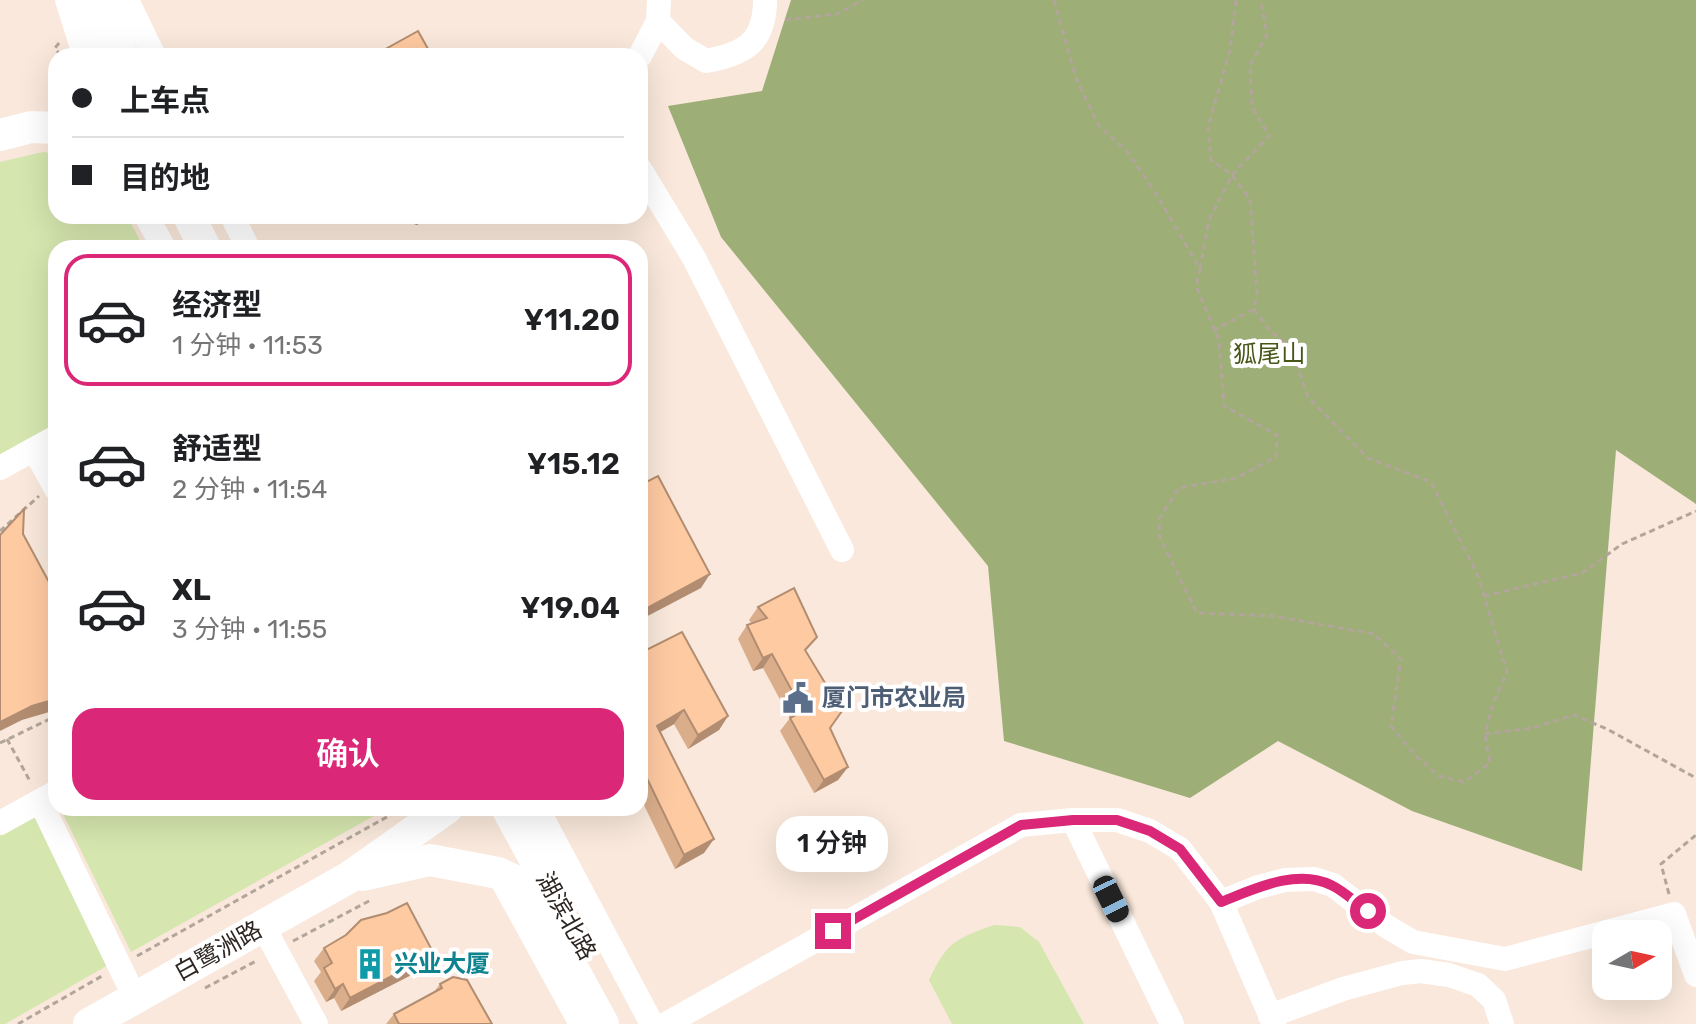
<!DOCTYPE html>
<html lang="zh">
<head>
<meta charset="utf-8">
<style>
  :root { --surface:#fff; --page:#f2f2f2; --text:#202124; --muted:#757577; --line:#e0e0e0; --accent:#db2777 }
  body { margin:0; font-family:Rubik,"Noto Sans SC",sans-serif; background:var(--page); color:var(--text); height:100vh; display:flex; flex-direction:column; font-size:30px; white-space:nowrap }
  * { box-sizing:border-box; margin:0 }
  p { font-size:26px; color:var(--muted) }
  .icon { flex:none; width:44px; height:44px; fill:none; stroke:currentColor; stroke-width:2; stroke-linecap:round; stroke-linejoin:round }
  .map { position:relative; flex:1; overflow:hidden }
  .sheet { position:absolute; left:48px; top:240px; width:600px; height:576px; display:flex; flex-direction:column; background:var(--surface); border-radius:24px; box-shadow:0 8px 32px #0002 }
  .sheet>* { flex:none }
  .guide { position:absolute; left:48px; top:48px; width:600px; height:176px; border-radius:24px; box-shadow:0 8px 32px #0002; display:grid; align-content:center; height:176px; padding:0 24px; background:var(--surface) }
  .needle { width:52px; rotate:81deg }
  .tools { position:absolute; left:1592px; top:920px; display:grid; gap:16px }
  .tools a { display:grid; place-items:center; width:80px; height:80px; border-radius:16px; background:var(--surface); box-shadow:0 8px 32px #0002; font-size:40px }
  .end { position:absolute; width:36px; height:36px; margin:-18px; border:10px solid #db2777; background:#fff; box-shadow:0 0 0 4px #fff }
  .from { border-radius:50% }
  .bubble { position:absolute; height:56px; border-radius:24px; background:var(--surface); box-shadow:0 8px 32px #0002; font-size:26px; font-weight:600; line-height:56px; text-align:center }
  .car { position:absolute; width:24px; height:48px; margin:-24px -12px; border-radius:10px; box-shadow:0 0 6px 2px #0007; background:linear-gradient(#222 24%,#8ab4d8 0 40%,#222 0 76%,#8ab4d8 0 86%,#222 0) }
  .guide b { display:flex; align-items:center; gap:28px; height:76px; font-size:30px }
  .guide b+b { border-top:2px solid var(--line) }
  .guide i { width:20px; height:20px; background:var(--text) }
  ul { padding:14px 0 0; list-style:none }
  li { display:flex; align-items:center; gap:24px; height:132px; margin:0 16px 12px; padding:0 8px; border:4px solid transparent; border-radius:24px }
  li div { flex:1 }
  li b { display:block; font-size:30px }
  li em { font-style:normal; font-weight:600 }
  li.active { border-color:var(--accent) }
  li>.icon { width:72px; height:72px; stroke-width:1.5 }
  .cta { display:flex; gap:16px; margin-top:auto; padding:16px 24px }
  .cta a { flex:1; height:92px; border-radius:24px; background:var(--accent); color:#fff; font-size:32px; font-weight:600; line-height:92px; text-align:center }
  .map>svg:first-child { display:block }
  .green { fill:#d5e6af }
  .forest { fill:#9dae76 }
  .lines { fill:none; stroke-linecap:round; stroke-linejoin:round }
  .path { stroke:#b2a59b; stroke-width:3; stroke-dasharray:6 4; stroke-linecap:butt }
  .minor { stroke:#fff; stroke-width:24 }
  .major { stroke:#fff; stroke-width:32 }
  .wall { fill:#daae8b }
  .shaded-wall { fill:#b28d71 }
  .building { fill:#fecaa2; stroke:#b28d71; stroke-width:2 }
  .route { stroke:#db2777; stroke-width:10 }
  .labels { text-anchor:middle; stroke-width:8; stroke-linejoin:round; paint-order:stroke }
  .park-label { font-size:24px; fill:#475618; stroke:#fff }
  .service-label { font-size:24px; font-weight:bold; fill:#4e5e75; stroke:#fff; text-anchor:start }
  .street-label { font-size:24px; fill:#2d2622; stroke:#fff }
  .culture-label { font-size:24px; font-weight:bold; fill:#0d838f; stroke:#fff; text-anchor:start }
</style>
</head>
<body>
<div class="map">
<svg width="1696" height="1024" viewBox="0 0 1696 1024">
  <rect width="100%" height="100%" fill="#f9e8db"/>
  <!-- green -->
  <path class="green" d="M 43,152 L 56,154 L 56,216 L 127,216 L 144,248 L 56,248 L 56,429 L 0,461 L 0,162 Z
    M 60,808 L 388,808 L 131,952 Z
    M 36,812 L 110,964 L 5,1024 L 0,1024 L 0,832 Z
    M 994,925 L 1020,927 L 1039,942 L 1084,1024 L 952,1024 L 929,980 C 947,942 955,939 994,925 Z"/>
  <!-- forest -->
  <path class="forest" d="M 791,0 L 1696,0 L 1696,504 L 1616,450 L 1582,871 L 1412,811 L 1278,741 L 1190,798 L 1004,741 L 988,566 L 721,237 L 668,106 L 762,91 Z"/>
  <g class="lines">
    <!-- path -->
    <path class="path" d="M 1054,0 L 1076,78 L 1099,126 L 1126,150 L 1155,192 L 1200,269 L 1196,286 L 1219,340 L 1224,406 L 1277,435 L 1276,457 L 1236,478 L 1179,488 L 1159,519 L 1160,538 L 1197,613 L 1273,616 L 1374,634 L 1401,659 L 1391,726 L 1416,756 L 1439,776 L 1464,782 L 1490,763 L 1485,734
      M 1236,0 L 1230,50 L 1208,127 L 1211,160 L 1232,175 L 1250,199 L 1257,293 L 1254,309 L 1269,329 L 1291,348 L 1308,397 L 1368,458 L 1431,482 L 1478,576 L 1507,672 L 1492,706 L 1485,734 L 1532,728 L 1574,715 L 1607,729 L 1696,778
      M 785,20 L 837,14 L 863,0
      M 59,43 L 55,48 L 61,56
      M 1200,269 L 1209,220 L 1232,175 L 1269,136 L 1252,107 L 1250,65 L 1267,35 L 1261,0
      M 1213,331 L 1254,309
      M 0,531 L 39,496
      M 1484,596 L 1582,573 L 1622,544 L 1696,511
      M 7,739 L 31,783
      M 0,743 L 56,716
      M 1669,894 L 1661,864 L 1696,835
      M 293,941 L 371,900
      M 137,956 L 403,808
      M 205,988 L 258,960
      M 18,1024 L 102,976"/>
    <!-- minor -->
    <path class="minor" d="M 67,0 L 83,51
      M 127,0 L 154,56
      M 658,21 L 684,48 L 706,61 C 745,54 765,42 765,0
      M 640,56 L 658,21 L 659,0
      M 640,169 L 694,258 L 842,550
      M 146,216 L 164,248
      M 232,216 L 248,248
      M 34,449 L 56,489
      M 0,468 L 56,437
      M 40,801 L 135,998
      M 537,808 L 652,1024
      M 1073,820 L 1172,1024
      M 0,823 L 56,792
      M 498,873 L 581,1024
      M 1221,902 L 1258,887 L 1285,880 L 1314,879 L 1333,885 L 1386,926 L 1413,942 L 1505,959 L 1674,914 L 1696,975
      M 263,926 L 316,1024
      M 1270,1016 L 1343,989 L 1402,973 L 1421,971 L 1449,975 L 1478,985 L 1494,1000 L 1502,1024
      M 666,1024 L 1021,825 L 1073,820 L 1117,820 L 1150,831 L 1180,849 L 1221,902 L 1274,1024"/>
    <!-- major -->
    <path class="major" d="M 104,0 L 122,56
      M 85,56 L 91,17 L 85,0
      M 0,135 L 31,127 L 56,128
      M 189,216 L 205,248
      M 507,808 L 560,905
      M 363,875 L 430,860 L 498,873 L 528,887 L 603,1024
      M 89,1024 L 348,878 L 447,808"/>
  </g>
  <!-- wall -->
  <path class="wall" d="M 758,607 L 806,652 L 830,729 L 848,767 L 838,780 L 814,793 L 780,731 L 790,718 L 763,668 L 753,671 L 738,639 L 747,625 L 752,624 L 749,620 Z
    M 640,653 L 728,716 L 719,730 L 688,749 L 674,724 L 660,732 L 704,853 L 675,869 L 640,797 Z
    M 324,948 L 425,968 L 341,1011 L 334,998 L 326,1002 L 314,981 L 321,972 L 314,961 Z
    M 440,984 L 492,1024 L 386,1024 L 394,1014 L 433,993 Z"/>
  <!-- shaded-wall -->
  <path class="shaded-wall" d="M 388,216 L 433,216 L 417,225 Z
    M 710,574 L 701,588 L 640,620 L 640,612 Z
    M 772,654 L 763,668 L 753,671 L 763,658 Z
    M 56,699 L 56,710 L 22,720 L 0,731 L 0,722 L 32,706 Z
    M 684,710 L 674,724 L 648,739 L 657,726 Z
    M 728,716 L 719,730 L 688,749 L 698,735 Z
    M 848,767 L 838,780 L 814,793 L 824,780 Z
    M 714,839 L 704,853 L 675,869 L 684,855 Z
    M 434,954 L 425,968 L 341,1011 L 350,998 Z
    M 343,984 L 334,998 L 326,1002 L 335,989 Z"/>
  <!-- building -->
  <path class="building" d="M 418,31 L 432,56 L 373,56 Z
    M 658,476 L 710,574 L 640,612 L 640,485 Z
    M 24,509 L 23,534 L 56,595 L 56,699 L 32,706 L 0,722 L 0,535 Z
    M 794,588 L 817,637 L 805,650 L 842,711 L 830,728 L 848,767 L 824,780 L 790,718 L 803,711 L 772,654 L 763,658 L 747,625 L 767,618 L 758,607 Z
    M 682,632 L 728,716 L 698,735 L 684,710 L 657,726 L 714,839 L 684,855 L 640,764 L 640,653 Z
    M 407,903 L 434,954 L 350,998 L 343,984 L 335,989 L 324,968 L 332,963 L 324,948 L 346,935 L 361,920 L 387,913 Z
    M 453,977 L 467,980 L 492,1024 L 399,1024 L 394,1014 L 442,988 L 440,984 Z"/>
  <g class="lines">
    <!-- route -->
    <path class="route" d="M 833,931 L 1021,825 L 1073,820 L 1117,820 L 1150,831 L 1180,849 L 1221,902 C 1254,889 1297,868 1331,885 C 1344,891 1356,903 1368,911"/>
  </g>
  <!-- icons -->
  <defs>
    <symbol id="civic-bare" viewBox="-9 -9 18 18"><path d="M-.6-6.5H3V-4.5H.6V-3L4-1V1h2V6H-6V1h2V-1L-.6-3ZM-1.2 2.5V6h2.4V2.5Z" fill="#5c6f8a" stroke="#fff" stroke-width="2.5" paint-order="stroke"/></symbol>
    <symbol id="building-bare" viewBox="-9 -9 18 18"><path d="M-4-6H4V6H1V3H-1V6H-4ZM-2.5-4.3h1.7v1.8h-1.7ZM.8-4.3h1.7v1.8H.8ZM-2.5-1h1.7V.8h-1.7ZM.8-1h1.7V.8H.8Z" fill="#0f9aa8" stroke="#fff" stroke-width="2.5" paint-order="stroke"/></symbol>
  </defs>
  <g fill-rule="evenodd">
    <use href="#civic-bare" x="776" y="676" width="44" height="44"/>
    <use href="#building-bare" x="348" y="942" width="44" height="44"/>
  </g>
  <g class="labels">
    <!-- park labels -->
    <g class="park-label">
      <text x="1269" y="362">狐尾山</text>
    </g>
    <!-- service labels -->
    <g class="service-label">
      <text x="822" y="706">厦门市农业局</text>
    </g>
    <!-- street labels -->
    <g class="street-label">
      <text transform="translate(566 916) rotate(61)" y="8">湖滨北路</text>
      <text transform="translate(218 951) rotate(-29)" y="8">白鹭洲路</text>
    </g>
    <!-- culture labels -->
    <g class="culture-label">
      <text x="394" y="972">兴业大厦</text>
    </g>
  </g>
</svg>
<div class="tools">
<a><svg class="needle" viewBox="-14 -14 28 28"><path d="M0-13l5 13h-10z" fill="#e53935"/><path d="M0 13l5-13h-10z" fill="#757577"/></svg></a>
</div>
<i class="end from" style="left:1368px;top:911px"></i>
<i class="end" style="left:833px;top:931px"></i>
<div class="bubble" style="left:776px;top:816px;width:112px">1 分钟</div>
<i class="car" style="left:1111px;top:899px;rotate:154deg"></i>
<div class="guide">
<b><i class="from"></i>上车点</b>
<b><i></i>目的地</b>
</div>
<section class="sheet">
<ul>
<li class="active"><svg class="icon" aria-label="car" viewBox="0 0 24 24"><path d="M5 17H2v-5l4-1 3-4h7l3 4 3 1v5h-3M9 17h6M6 11h13"/><circle cx="7" cy="17" r="2"/><circle cx="17" cy="17" r="2"/></svg><div><b>经济型</b><p>1 分钟 · 11:53</p></div><em>¥11.20</em></li>
<li><svg class="icon" aria-label="car" viewBox="0 0 24 24"><path d="M5 17H2v-5l4-1 3-4h7l3 4 3 1v5h-3M9 17h6M6 11h13"/><circle cx="7" cy="17" r="2"/><circle cx="17" cy="17" r="2"/></svg><div><b>舒适型</b><p>2 分钟 · 11:54</p></div><em>¥15.12</em></li>
<li><svg class="icon" aria-label="car" viewBox="0 0 24 24"><path d="M5 17H2v-5l4-1 3-4h7l3 4 3 1v5h-3M9 17h6M6 11h13"/><circle cx="7" cy="17" r="2"/><circle cx="17" cy="17" r="2"/></svg><div><b>XL</b><p>3 分钟 · 11:55</p></div><em>¥19.04</em></li>
</ul>
<div class="cta"><a>确认</a></div>
</section>
</div>
</body>
</html>
